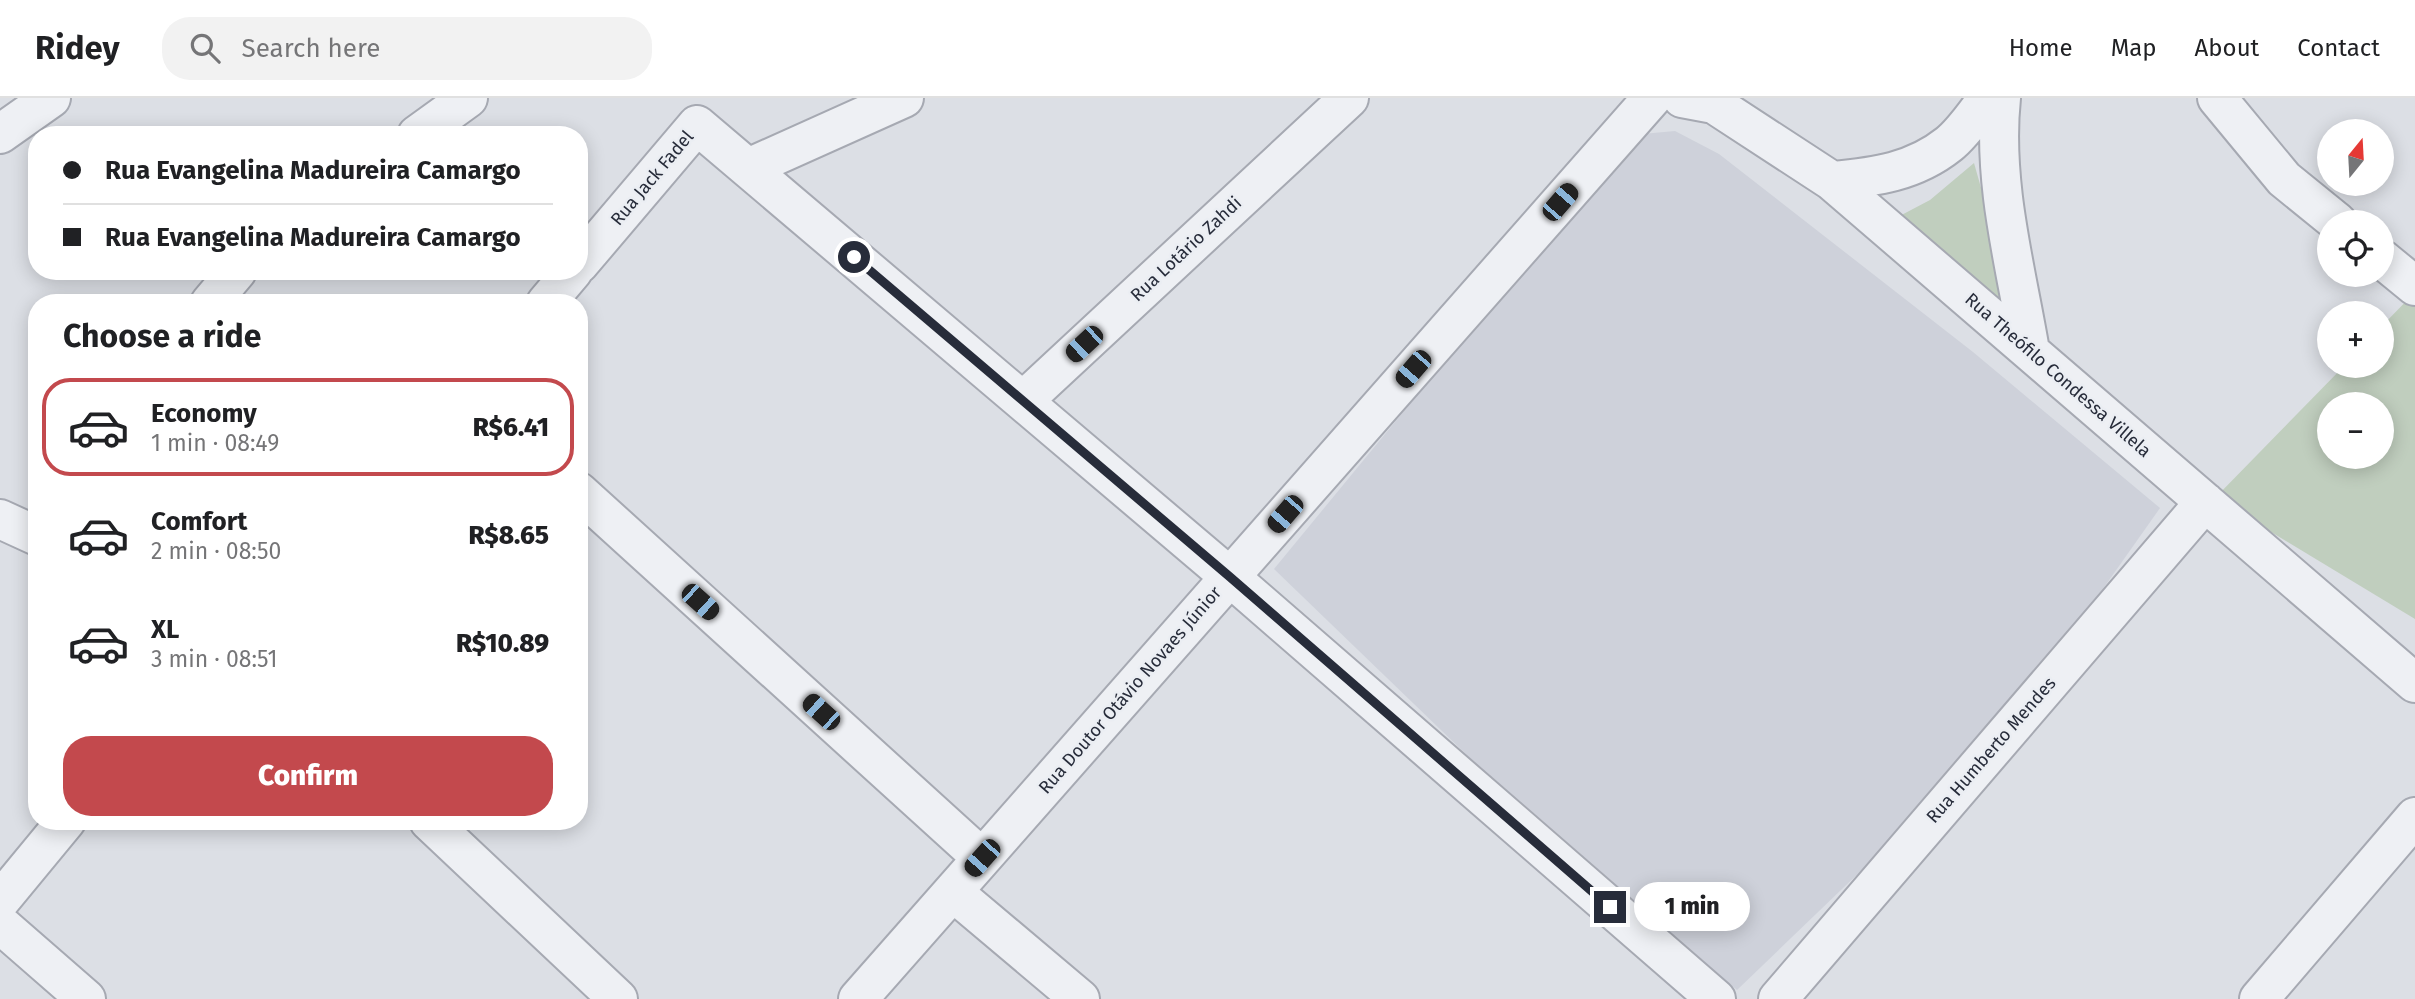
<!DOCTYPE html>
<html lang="en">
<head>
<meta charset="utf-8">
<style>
  :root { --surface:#fff; --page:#f2f2f2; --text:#202124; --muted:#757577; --line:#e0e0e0; --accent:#c3494d }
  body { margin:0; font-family:"Fira Sans",sans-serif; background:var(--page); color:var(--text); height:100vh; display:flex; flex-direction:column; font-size:26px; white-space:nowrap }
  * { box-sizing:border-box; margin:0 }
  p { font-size:23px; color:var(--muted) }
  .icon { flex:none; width:38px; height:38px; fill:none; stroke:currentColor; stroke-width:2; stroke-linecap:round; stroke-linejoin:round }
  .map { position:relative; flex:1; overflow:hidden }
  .sheet { position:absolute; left:28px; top:196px; width:560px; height:536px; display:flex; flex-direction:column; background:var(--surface); border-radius:28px; box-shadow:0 4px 18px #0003 }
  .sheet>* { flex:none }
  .guide { position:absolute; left:28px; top:28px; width:560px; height:154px; border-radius:28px; box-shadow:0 4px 18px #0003; display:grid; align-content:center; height:154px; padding:0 35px; background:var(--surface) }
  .needle { width:46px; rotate:18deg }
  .buttons { position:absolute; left:2317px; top:21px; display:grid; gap:14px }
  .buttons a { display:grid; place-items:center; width:77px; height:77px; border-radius:50%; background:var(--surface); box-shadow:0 4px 18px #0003; font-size:35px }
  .end { position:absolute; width:32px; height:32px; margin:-16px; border:9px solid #272c3a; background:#fff; box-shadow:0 0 0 4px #fff }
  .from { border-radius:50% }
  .bubble { position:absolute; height:49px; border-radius:24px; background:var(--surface); box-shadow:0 4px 18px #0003; font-size:23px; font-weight:800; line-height:49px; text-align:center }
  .car { position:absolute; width:21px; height:42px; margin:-21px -10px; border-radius:9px; box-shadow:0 0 5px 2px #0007; background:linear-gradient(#222 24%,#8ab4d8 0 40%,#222 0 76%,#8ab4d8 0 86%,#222 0) }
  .guide b { display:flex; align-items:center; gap:24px; height:66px; font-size:26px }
  .guide b+b { border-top:2px solid var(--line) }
  .guide i { width:18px; height:18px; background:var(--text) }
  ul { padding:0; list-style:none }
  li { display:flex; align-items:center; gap:21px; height:98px; margin:0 14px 10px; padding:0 21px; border:4px solid transparent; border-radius:28px }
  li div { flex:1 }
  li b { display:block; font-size:26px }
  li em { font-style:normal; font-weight:800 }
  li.active { border-color:var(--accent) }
  li>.icon { width:63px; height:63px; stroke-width:1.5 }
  h2 { padding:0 35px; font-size:32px; line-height:84px }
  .action { display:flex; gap:14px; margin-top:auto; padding:14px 35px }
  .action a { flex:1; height:80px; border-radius:28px; background:var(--accent); color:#fff; font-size:28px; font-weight:800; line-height:80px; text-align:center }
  header { display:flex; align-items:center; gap:42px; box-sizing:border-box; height:98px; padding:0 35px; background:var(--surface); border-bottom:2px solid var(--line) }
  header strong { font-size:33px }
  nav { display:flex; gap:38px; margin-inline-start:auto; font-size:24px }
  .search { width:490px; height:63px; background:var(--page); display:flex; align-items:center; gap:18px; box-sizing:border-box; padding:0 24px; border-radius:28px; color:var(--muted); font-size:26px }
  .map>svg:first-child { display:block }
  .built { fill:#ced1da }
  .green { fill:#c0cebe; fill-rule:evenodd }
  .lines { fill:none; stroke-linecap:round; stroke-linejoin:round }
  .minor-casing { stroke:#a6a9b2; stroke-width:42 }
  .minor { stroke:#eef0f4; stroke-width:38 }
  .route { stroke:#272c3a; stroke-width:9 }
  .labels { text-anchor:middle; stroke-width:5; stroke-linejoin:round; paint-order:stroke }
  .street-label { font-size:18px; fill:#272c3a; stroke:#ebeef3 }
</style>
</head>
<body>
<header>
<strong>Ridey</strong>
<div class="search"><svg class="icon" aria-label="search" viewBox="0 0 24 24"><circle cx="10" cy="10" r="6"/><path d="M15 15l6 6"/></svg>Search here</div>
<nav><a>Home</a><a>Map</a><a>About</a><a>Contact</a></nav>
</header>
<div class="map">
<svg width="2415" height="901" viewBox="0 0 2415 901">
  <rect width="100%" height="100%" fill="#dcdfe5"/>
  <!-- built -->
  <path class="built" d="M 1675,33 L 1719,56 L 1973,254 L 2160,410 L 1994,645 L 1737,892 L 1470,660 L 1274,471 L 1631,37 Z"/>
  <!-- green -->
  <path class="green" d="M 1974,65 L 2017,217 L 1892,122 L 1930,102 Z
    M 2415,194 L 2415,521 L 2215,400 L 2344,268 L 2382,268 L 2382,228 ZM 2329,306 L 2382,306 L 2382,359 L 2329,359 Z"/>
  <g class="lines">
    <defs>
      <path id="minor" d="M 1682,0 L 1714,6 L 1832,83 L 2415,585
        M 2001,0 C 1992,85 2016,170 2030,253
        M 2217,0 L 2284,81 L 2337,124
        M 697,27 L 1230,479 L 1716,901
        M 0,36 L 51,0
        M 417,37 L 468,0
        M 748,70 L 904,0
        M 1832,83 C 1875,79 1914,74 1949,46 C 1964,34 1976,15 1988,0
        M 2382,161 L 2415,188
        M 579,166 L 697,27
        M 210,205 L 237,173
        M 546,205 L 573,173
        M 1023,303 L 1349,0
        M 579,394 L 982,760
        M 0,421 L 37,438
        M 429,723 L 618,901
        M 953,794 L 1080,901
        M 0,803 L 66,723
        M 0,826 L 86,901
        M 858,901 L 1652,0
        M 1778,901 L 2205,404
        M 2259,901 L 2415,719"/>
    </defs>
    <!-- minor casing -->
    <use href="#minor" class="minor-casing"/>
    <!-- minor -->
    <use href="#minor" class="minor"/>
  </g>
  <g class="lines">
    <!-- route -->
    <path class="route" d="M 854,159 L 1230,479 L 1610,809"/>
  </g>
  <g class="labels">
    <!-- street labels -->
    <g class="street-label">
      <text transform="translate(652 80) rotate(-50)" y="6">Rua Jack Fadel</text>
      <text transform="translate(1186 151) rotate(-43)" y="6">Rua Lotário Zahdi</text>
      <text transform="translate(2058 277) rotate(41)" y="6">Rua Theófilo Condessa Villela</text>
      <text transform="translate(1130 592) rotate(-49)" y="6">Rua Doutor Otávio Novaes Júnior</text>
      <text transform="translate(1991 652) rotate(-49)" y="6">Rua Humberto Mendes</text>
    </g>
  </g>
</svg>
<div class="buttons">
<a><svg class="needle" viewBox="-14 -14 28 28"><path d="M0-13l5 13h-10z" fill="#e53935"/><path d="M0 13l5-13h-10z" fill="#757577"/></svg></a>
<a><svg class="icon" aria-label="locate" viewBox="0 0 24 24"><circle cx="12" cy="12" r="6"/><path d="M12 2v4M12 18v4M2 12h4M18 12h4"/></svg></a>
<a>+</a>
<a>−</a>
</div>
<i class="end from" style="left:854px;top:159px"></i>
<i class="end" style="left:1610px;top:809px"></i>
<div class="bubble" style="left:1634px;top:784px;width:116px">1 min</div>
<i class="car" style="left:1560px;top:104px;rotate:41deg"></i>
<i class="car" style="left:1084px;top:246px;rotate:227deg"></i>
<i class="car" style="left:1413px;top:271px;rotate:221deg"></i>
<i class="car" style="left:1285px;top:416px;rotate:221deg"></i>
<i class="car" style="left:700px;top:504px;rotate:132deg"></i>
<i class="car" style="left:821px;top:614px;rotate:312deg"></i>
<i class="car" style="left:982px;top:760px;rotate:222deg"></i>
<div class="guide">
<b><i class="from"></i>Rua Evangelina Madureira Camargo</b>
<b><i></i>Rua Evangelina Madureira Camargo</b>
</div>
<section class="sheet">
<h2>Choose a ride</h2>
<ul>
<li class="active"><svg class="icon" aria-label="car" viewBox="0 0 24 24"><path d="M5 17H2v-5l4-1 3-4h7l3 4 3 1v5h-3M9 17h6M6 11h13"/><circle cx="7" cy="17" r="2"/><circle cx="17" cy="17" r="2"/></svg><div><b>Economy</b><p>1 min · 08:49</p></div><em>R$6.41</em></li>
<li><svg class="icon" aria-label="car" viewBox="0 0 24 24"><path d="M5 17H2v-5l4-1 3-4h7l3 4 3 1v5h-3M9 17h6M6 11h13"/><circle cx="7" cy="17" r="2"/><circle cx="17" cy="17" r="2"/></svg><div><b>Comfort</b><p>2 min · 08:50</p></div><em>R$8.65</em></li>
<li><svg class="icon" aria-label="car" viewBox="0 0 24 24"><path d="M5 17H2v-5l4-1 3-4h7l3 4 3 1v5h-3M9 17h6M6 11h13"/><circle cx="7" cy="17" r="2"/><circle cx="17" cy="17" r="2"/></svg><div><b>XL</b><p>3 min · 08:51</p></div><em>R$10.89</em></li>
</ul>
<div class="action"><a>Confirm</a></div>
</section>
</div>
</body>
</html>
